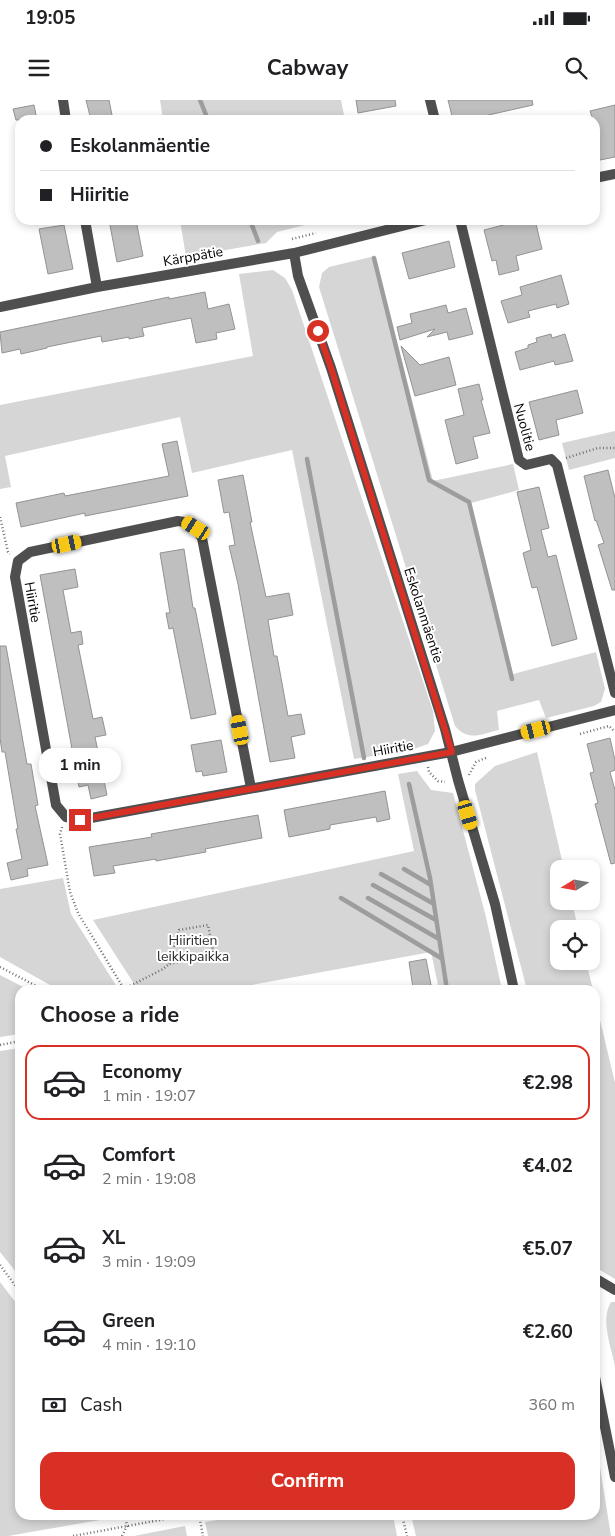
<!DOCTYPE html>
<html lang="en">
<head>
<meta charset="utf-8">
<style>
  :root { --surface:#fff; --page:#f2f2f2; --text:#202124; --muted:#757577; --line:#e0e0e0; --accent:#d93025 }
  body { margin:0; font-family:"Nunito Sans",sans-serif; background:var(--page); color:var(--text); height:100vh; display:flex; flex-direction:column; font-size:19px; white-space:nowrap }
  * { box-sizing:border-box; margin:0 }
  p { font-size:16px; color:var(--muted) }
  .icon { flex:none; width:28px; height:28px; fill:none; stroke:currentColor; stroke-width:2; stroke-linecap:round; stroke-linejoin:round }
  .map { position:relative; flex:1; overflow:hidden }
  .drawer { position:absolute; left:15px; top:885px; width:585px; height:535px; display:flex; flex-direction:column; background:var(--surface); border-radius:15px; box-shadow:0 2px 8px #0003 }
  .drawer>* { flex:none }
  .banner { position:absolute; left:15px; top:15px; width:585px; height:110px; border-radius:15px; box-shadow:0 2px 8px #0003; display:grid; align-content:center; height:110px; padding:0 25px; background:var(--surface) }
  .needle { width:32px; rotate:259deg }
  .tools { position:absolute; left:550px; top:760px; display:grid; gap:10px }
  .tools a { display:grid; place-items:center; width:50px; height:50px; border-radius:10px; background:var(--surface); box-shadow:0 2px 8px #0003; font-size:25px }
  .end { position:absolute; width:22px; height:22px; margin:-11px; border:6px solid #d93025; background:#fff; box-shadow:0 0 0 2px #fff }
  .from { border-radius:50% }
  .bubble { position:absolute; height:35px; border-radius:15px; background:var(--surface); box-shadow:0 2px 8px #0003; font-size:16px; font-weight:700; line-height:35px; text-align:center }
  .car { position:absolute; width:15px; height:30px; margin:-15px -8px; border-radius:6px; box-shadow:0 0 4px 1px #0007; background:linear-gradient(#f5c518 24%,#345 0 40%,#f5c518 0 76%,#345 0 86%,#f5c518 0) }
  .banner b { display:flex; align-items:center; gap:18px; height:48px; font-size:19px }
  .banner b+b { border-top:1px solid var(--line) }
  .banner i { width:12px; height:12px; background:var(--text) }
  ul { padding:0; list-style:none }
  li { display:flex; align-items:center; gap:15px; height:75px; margin:0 10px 8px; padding:0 15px; border:2px solid transparent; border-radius:15px }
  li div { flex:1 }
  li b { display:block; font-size:19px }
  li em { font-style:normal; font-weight:700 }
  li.on { border-color:var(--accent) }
  li>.icon { width:45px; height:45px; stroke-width:1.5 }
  h2 { padding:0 25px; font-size:22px; line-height:60px }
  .pay { display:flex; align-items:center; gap:12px; height:55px; padding:0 25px; font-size:19px }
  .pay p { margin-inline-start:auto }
  .primary-button { display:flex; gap:10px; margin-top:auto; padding:10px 25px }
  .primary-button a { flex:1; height:58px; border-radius:15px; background:var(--accent); color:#fff; font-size:20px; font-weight:700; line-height:58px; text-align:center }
  .status { display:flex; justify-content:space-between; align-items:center; height:35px; padding:0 25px; background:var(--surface); direction:ltr }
  .status svg { height:14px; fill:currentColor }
  header { display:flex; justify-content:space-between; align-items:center; height:65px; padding:0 25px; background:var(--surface); font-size:22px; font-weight:700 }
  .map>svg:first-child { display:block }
  .green { fill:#d6d6d6 }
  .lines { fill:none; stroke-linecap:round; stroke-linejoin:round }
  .stream { stroke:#9d9d9d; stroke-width:4.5 }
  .building { fill:#bfbfbf; stroke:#939393 }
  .path { stroke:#717171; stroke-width:2.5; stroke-dasharray:1 2.5; stroke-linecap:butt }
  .minor { stroke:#4f4f4f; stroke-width:10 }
  .route { stroke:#d93025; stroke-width:6 }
  .labels { text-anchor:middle; stroke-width:4; stroke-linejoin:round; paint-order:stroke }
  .street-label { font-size:14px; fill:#000; stroke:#fff }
  .park-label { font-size:14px; fill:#2d2d2d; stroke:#fff }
</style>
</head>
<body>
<div class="status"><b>19:05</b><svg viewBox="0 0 49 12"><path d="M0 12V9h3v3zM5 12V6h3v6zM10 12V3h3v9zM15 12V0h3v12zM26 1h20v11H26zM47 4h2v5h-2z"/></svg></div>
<header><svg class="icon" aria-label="menu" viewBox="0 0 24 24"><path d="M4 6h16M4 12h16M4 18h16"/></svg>Cabway<svg class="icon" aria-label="search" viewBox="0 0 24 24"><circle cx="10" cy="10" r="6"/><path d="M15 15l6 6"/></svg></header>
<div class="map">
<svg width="615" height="1436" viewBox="0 0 615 1436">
  <rect width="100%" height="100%" fill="#fff"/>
  <!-- green -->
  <path class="green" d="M 160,0 L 341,0 L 345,20 L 163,20 Z
    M 180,120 L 321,120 L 321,121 L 277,132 L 266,143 L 186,157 Z
    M 375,156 L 433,381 L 513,364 L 519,390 L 471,403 L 513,574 L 596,552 L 605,589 L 601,602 L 594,606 L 546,618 L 539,600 L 497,611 L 499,630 C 481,634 469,642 455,626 L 319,187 L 322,173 L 329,167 Z
    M 273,170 L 285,178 L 292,190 L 433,611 L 435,631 L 428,644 L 411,650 L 354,659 L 292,350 L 192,373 L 180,317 L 5,356 L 11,387 L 0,389 L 0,305 L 253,256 L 239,174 Z
    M 615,331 L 615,358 L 569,370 L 562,343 Z
    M 537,652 L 564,769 L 559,769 L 559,801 L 572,801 L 578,829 L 559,829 L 559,861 L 586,861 L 593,890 L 527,890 L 475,690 L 475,684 L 495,666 Z
    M 417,671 L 431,690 L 453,693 L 486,817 L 502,890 L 439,890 L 431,852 L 224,890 L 138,890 L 93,820 L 414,751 L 398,674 Z
    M 63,778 L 71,814 L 119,890 L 59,890 L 0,857 L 0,789 Z
    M 0,875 L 29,890 L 20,890 L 20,934 L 0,937 Z
    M 595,899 L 615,983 L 615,1179 L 595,1167 Z
    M 20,948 L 20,1177 L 0,1152 L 0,951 Z
    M 0,1182 L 20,1208 L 20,1415 L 116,1415 L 117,1417 L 8,1436 L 0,1436 Z
    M 611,1202 L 615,1202 L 615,1266 C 611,1246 600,1220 611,1202 Z
    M 597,1348 L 611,1436 L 416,1436 L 411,1415 L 595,1415 L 595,1349 Z
    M 247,1415 L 393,1415 L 397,1436 L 208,1436 L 205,1422 Z
    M 185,1426 L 187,1436 L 134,1436 Z"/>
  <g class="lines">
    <!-- stream -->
    <path class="stream" d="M 200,0 L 208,20
      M 250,120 L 258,141
      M 374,158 L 429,380 L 469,402 L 512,579
      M 307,359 L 364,658
      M 409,684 L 430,778 L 447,890
      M 404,769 L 431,785
      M 381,774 L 434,804
      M 373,785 L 436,820
      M 341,798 L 441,858
      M 368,798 L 439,839"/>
  </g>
  <!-- building -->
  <path class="building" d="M 86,0 L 109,0 L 113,20 L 91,20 Z
    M 356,0 L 395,0 L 396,6 L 358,13 Z
    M 448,0 L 532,0 L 533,5 L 475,18 L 476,20 L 453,20 Z
    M 34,5 L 37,20 L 16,20 L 13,9 Z
    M 615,5 L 615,57 L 595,61 L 595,20 L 593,20 L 590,11 Z
    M 109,120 L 136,120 L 143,156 L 117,162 Z
    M 523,120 L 535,120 L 542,149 L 516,156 L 519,170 L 499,175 L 496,160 L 492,161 L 484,130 Z
    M 64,125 L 73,169 L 48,174 L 39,129 Z
    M 449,141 L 455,167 L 409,179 L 402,153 Z
    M 561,175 L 569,204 L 557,208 L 556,204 L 528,211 L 530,217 L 508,223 L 501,201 L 522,195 L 520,187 Z
    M 205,192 L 208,209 L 229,204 L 235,229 L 216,233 L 217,239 L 196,243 L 191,218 L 142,228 L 144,236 L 129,239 L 129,237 L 102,242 L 101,236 L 47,247 L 47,248 L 21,254 L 20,249 L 2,253 L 0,232 L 169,197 L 169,199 Z
    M 446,205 L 448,213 L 466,208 L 473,234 L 449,240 L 447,232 L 427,237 L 435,229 L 400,240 L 397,227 L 412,223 L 410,214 Z
    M 551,234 L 552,238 L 565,234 L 573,261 L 555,265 L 554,261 L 520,270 L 515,252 L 528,248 L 528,245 L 537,242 L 536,238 Z
    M 401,246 L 420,265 L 449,257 L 456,285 L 415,296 Z
    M 479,284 L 483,300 L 481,300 L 490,333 L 473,337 L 478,358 L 456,364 L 445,320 L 464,315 L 458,289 Z
    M 577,290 L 583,313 L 556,320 L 559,335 L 539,340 L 529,302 Z
    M 177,341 L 188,396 L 85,416 L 85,413 L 21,427 L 16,403 L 64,393 L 65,396 L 169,376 L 162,344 Z
    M 608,370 L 615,398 L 615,490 L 612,490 L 598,445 L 604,443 L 596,420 L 595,421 L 584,376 Z
    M 243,375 L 252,422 L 250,422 L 266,497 L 289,493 L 293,515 L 268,520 L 274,556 L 277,556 L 288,616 L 301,614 L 305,634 L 291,637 L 295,658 L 270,662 L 238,484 L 229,446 L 235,445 L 229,412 L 224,413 L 218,380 Z
    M 539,387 L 549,428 L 541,430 L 548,457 L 556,455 L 577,539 L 552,546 L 537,487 L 532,488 L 523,453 L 531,450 L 517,392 Z
    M 184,449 L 193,508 L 195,508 L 216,614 L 191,619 L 173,528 L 169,529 L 166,513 L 170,513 L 160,453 Z
    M 75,469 L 78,487 L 63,490 L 71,533 L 81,531 L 83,544 L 78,545 L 93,619 L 102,617 L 106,635 L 95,637 L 107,695 L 91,699 L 88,685 L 79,687 L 40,475 Z
    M 0,546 L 6,546 L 27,664 L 31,664 L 38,705 L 35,706 L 48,765 L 27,769 L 28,776 L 11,780 L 7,763 L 22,759 L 16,729 L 18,729 L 5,652 L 2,652 L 0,638 Z
    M 610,638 L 615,660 L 615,670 L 610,672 L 615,690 L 615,763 L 611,764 L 595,704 L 598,703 L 590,673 L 594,672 L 587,644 Z
    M 221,640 L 227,672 L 203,676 L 202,671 L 196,672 L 191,645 Z
    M 385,691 L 390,719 L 377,722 L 376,717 L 330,725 L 330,729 L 289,737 L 284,710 Z
    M 258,715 L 262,738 L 205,749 L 206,752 L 156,761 L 156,759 L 113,766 L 115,773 L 94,776 L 89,747 L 152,737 L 151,734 Z
    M 426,859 L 431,885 L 413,888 L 409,862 Z"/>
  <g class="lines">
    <!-- path -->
    <path class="path" d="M 292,139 L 316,133
      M 566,358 L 598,348 L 615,348
      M 0,417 L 8,452 L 10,454
      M 580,634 L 609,626 L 615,632
      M 428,667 L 429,672 L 438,681 L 445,682
      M 469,675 L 476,662 L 488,657
      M 62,727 L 60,734 L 70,792 L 78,813 L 124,889
      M 0,867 L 44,890
      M 124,889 L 163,869 L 169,864 L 214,856 L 208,825 L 179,830 L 169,864
      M 0,945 L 20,941
      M 0,1165 L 20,1192
      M 199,1415 L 203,1436
      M 402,1415 L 407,1436
      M 73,1436 L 187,1415
      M 122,1436 L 127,1426 L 125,1415"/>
    <!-- minor -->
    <path class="minor" d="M 63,0 L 66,20
      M 430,0 L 435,20
      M 595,78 L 615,74
      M 85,120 L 97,187
      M 460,120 L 519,360 L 526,365 L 551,359 L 557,365 L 615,593
      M 294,153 L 298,176 L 331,268 L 445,629 L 458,680 L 495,804 L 514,890
      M 0,207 L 97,187 L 294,153 L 426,120
      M 251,688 L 202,438 C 196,428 191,422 178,421 L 30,452 L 18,461 L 15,477 L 56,705 L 66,717 L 80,720 L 451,652 L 615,610
      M 595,1181 L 598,1180 L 615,1190
      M 595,1277 L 615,1377"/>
  </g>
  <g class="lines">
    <!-- route -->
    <path class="route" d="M 80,720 L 452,652 L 331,268 L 318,231"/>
  </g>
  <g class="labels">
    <!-- street labels -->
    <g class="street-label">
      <text transform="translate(193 156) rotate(-10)" y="5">Kärppätie</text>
      <text transform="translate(525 327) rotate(75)" y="5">Nuolitie</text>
      <text transform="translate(33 502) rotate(80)" y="5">Hiiritie</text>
      <text transform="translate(424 515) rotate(72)" y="5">Eskolanmäentie</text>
      <text transform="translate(393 648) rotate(-10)" y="5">Hiiritie</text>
    </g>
    <!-- park labels -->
    <g class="park-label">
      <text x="193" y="845">Hiiritien<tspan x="193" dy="16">leikkipaikka</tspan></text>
    </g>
  </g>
</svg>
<div class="tools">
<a><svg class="needle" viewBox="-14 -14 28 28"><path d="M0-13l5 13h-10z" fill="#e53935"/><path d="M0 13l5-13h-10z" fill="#757577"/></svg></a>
<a><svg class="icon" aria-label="locate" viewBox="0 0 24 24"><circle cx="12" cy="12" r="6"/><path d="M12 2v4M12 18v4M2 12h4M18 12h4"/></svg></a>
</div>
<i class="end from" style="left:318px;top:231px"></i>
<i class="end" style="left:80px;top:720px"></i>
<div class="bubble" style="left:39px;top:648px;width:82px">1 min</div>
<i class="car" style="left:196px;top:428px;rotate:302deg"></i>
<i class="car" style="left:67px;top:444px;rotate:78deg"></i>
<i class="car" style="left:240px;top:630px;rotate:349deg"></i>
<i class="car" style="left:536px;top:630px;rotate:256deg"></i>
<i class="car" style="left:468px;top:715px;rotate:163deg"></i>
<div class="banner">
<b><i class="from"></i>Eskolanmäentie</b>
<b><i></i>Hiiritie</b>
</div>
<section class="drawer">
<h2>Choose a ride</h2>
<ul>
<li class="on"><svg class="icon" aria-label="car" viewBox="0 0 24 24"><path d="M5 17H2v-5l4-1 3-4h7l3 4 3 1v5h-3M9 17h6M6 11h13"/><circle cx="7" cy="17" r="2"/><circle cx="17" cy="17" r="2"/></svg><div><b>Economy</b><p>1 min · 19:07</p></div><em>€2.98</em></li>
<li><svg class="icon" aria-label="car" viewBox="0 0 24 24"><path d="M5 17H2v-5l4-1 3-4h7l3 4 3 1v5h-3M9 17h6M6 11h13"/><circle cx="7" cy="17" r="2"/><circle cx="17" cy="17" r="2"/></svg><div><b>Comfort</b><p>2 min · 19:08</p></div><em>€4.02</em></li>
<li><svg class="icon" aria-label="car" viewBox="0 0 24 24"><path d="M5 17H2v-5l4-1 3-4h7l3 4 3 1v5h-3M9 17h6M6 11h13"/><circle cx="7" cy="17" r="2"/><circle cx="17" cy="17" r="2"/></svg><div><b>XL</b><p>3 min · 19:09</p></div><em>€5.07</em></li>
<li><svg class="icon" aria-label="car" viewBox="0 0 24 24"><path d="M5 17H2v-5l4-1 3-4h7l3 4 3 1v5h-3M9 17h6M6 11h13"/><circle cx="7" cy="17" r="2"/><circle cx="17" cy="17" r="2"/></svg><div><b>Green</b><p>4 min · 19:10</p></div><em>€2.60</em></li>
</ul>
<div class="pay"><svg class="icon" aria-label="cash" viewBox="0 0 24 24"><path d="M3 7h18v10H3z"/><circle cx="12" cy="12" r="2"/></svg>Cash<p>360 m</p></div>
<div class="primary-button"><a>Confirm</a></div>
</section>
</div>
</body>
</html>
